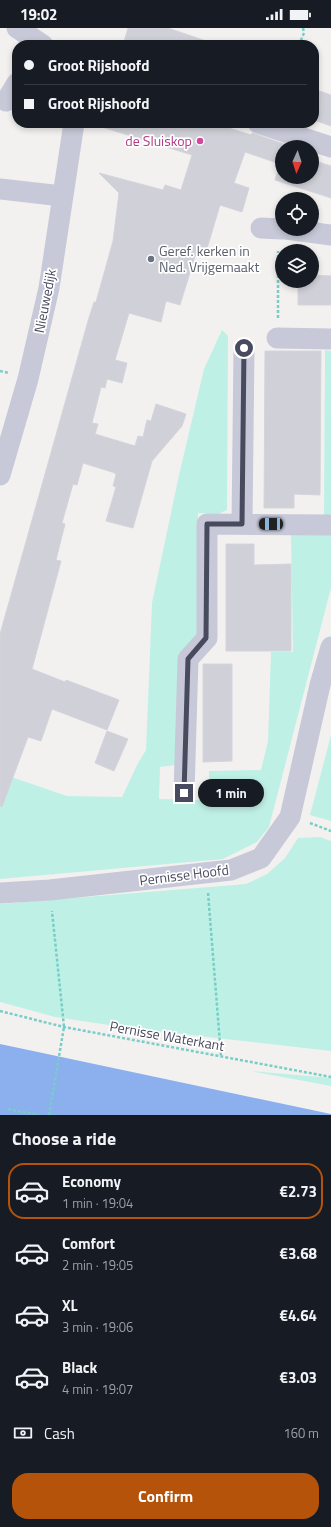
<!DOCTYPE html>
<html lang="en">
<head>
<meta charset="utf-8">
<style>
  :root { --surface:#171b24; --page:#242831; --text:#f1f3f6; --muted:#9ea1a6; --line:#363941; --accent:#b45309 }
  body { margin:0; font-family:"Titillium Web",sans-serif; background:var(--page); color:var(--text); height:100vh; display:flex; flex-direction:column; font-size:15px; white-space:nowrap }
  * { box-sizing:border-box; margin:0 }
  p { font-size:13px; color:var(--muted) }
  .icon { flex:none; width:22px; height:22px; fill:none; stroke:currentColor; stroke-width:2; stroke-linecap:round; stroke-linejoin:round }
  .map { position:relative; height:1087px; overflow:hidden }
  .side { display:flex; flex-direction:column; background:var(--surface); flex:1 }
  .side>* { flex:none }
  .top-card { position:absolute; left:12px; top:12px; width:307px; height:88px; border-radius:16px; box-shadow:0 2px 6px #0003; display:grid; align-content:center; height:88px; padding:0 12px; background:var(--surface) }
  .needle { width:26px; rotate:183deg }
  .controls { position:absolute; left:275px; top:112px; display:grid; gap:8px }
  .controls a { display:grid; place-items:center; width:44px; height:44px; border-radius:50%; background:var(--surface); box-shadow:0 2px 6px #0003; font-size:20px }
  .end { position:absolute; width:18px; height:18px; margin:-9px; border:5px solid #484a5e; background:#fff; box-shadow:0 0 0 2px #fff }
  .from { border-radius:50% }
  .bubble { position:absolute; height:28px; border-radius:14px; background:var(--surface); box-shadow:0 2px 6px #0003; font-size:13px; font-weight:700; line-height:28px; text-align:center }
  .car { position:absolute; width:12px; height:24px; margin:-12px -6px; border-radius:5px; box-shadow:0 0 3px 1px #0007; background:linear-gradient(#222 24%,#8ab4d8 0 40%,#222 0 76%,#8ab4d8 0 86%,#222 0) }
  .top-card b { display:flex; align-items:center; gap:14px; height:38px; font-size:15px }
  .top-card b+b { border-top:1px solid var(--line) }
  .top-card i { width:10px; height:10px; background:var(--text) }
  ul { padding:0; list-style:none }
  li { display:flex; align-items:center; gap:12px; height:56px; margin:0 8px 6px; padding:0 4px; border:2px solid transparent; border-radius:16px }
  li div { flex:1 }
  li b { display:block; font-size:15px }
  li em { font-style:normal; font-weight:700 }
  li.active { border-color:var(--accent) }
  li>.icon { width:36px; height:36px; stroke-width:1.5 }
  h2 { padding:0 12px; font-size:18px; line-height:48px }
  .pay { display:flex; align-items:center; gap:10px; height:44px; padding:0 12px; font-size:15px }
  .pay p { margin-inline-start:auto }
  .primary-button { display:flex; gap:8px; margin-top:auto; padding:8px 12px }
  .primary-button a { flex:1; height:46px; border-radius:16px; background:var(--accent); color:#fff; font-size:16px; font-weight:700; line-height:46px; text-align:center }
  .status { display:flex; justify-content:space-between; align-items:center; height:28px; padding:0 20px; background:var(--surface); direction:ltr }
  .status svg { height:11px; fill:currentColor }
  .map>svg:first-child { display:block }
  .green { fill:#bff0e6 }
  .water { fill:#8bb0ed }
  .building { fill:#d0d0d8; stroke:#d5d4dc }
  .lines { fill:none; stroke-linecap:round; stroke-linejoin:round }
  .path { stroke:#76cec7; stroke-width:2.5; stroke-dasharray:3 2; stroke-linecap:butt }
  .minor { stroke:#c7c9d8; stroke-width:21 }
  .route { stroke:#484a5e; stroke-width:5 }
  .hotel-dot { fill:#d1479c; stroke:#fff; stroke-width:1.5 }
  .worship-dot { fill:#6b7280; stroke:#fff; stroke-width:1.5 }
  .labels { text-anchor:middle; stroke-width:3.5; stroke-linejoin:round; paint-order:stroke }
  .hotel-label { font-size:14px; fill:#b23c85; stroke:#fff; text-anchor:end }
  .worship-label { font-size:14px; fill:#5b616d; stroke:#fff; text-anchor:start }
  .street-label { font-size:14px; fill:#484a5e; stroke:#fff }
</style>
</head>
<body>
<div class="status"><b>19:02</b><svg viewBox="0 0 49 12"><path d="M0 12V9h3v3zM5 12V6h3v6zM10 12V3h3v9zM15 12V0h3v12zM26 1h20v11H26zM47 4h2v5h-2z"/></svg></div>
<div class="map">
<svg width="331" height="1087" viewBox="0 0 331 1087">
  <rect width="100%" height="100%" fill="#f3f1f0"/>
  <!-- green -->
  <path class="green" d="M 222,302 L 228,308 L 227,482 L 218,486 L 198,485 L 197,609 L 176,737 L 160,739 L 159,771 L 209,772 L 209,743 L 261,742 L 268,713 L 271,624 L 293,624 L 291,507 L 331,507 L 331,560 L 269,799 L 257,814 L 223,831 L 0,851 L 0,745 L 67,768 L 122,769 L 137,737 L 146,722 L 152,575 L 179,447 L 204,341 Z
    M 325,322 L 331,323 L 331,488 L 324,488 Z
    M 331,707 L 331,793 L 310,787 Z
    M 320,809 L 331,813 L 331,1023 L 122,999 L 55,989 L 0,974 L 0,876 L 246,856 L 267,846 L 285,830 L 298,810 Z
    M 250,1043 L 331,1050 L 331,1058 Z"/>
  <!-- water -->
  <path class="water" d="M 0,1016 L 331,1086 L 331,1087 L 0,1087 Z"/>
  <!-- building -->
  <path class="building" d="M 128,0 L 168,0 L 209,14 L 209,17 L 123,17 Z
    M 314,61 L 331,67 L 331,98 L 314,92 Z
    M 102,95 L 213,95 L 251,107 L 252,105 L 293,119 L 282,119 L 282,149 L 312,149 L 312,132 L 331,138 L 331,170 L 275,152 L 280,136 L 245,124 L 234,155 L 249,160 L 242,184 L 220,177 L 206,224 L 197,222 L 180,277 L 166,273 L 161,294 L 129,285 L 115,332 L 127,335 L 122,355 L 107,351 L 105,360 L 101,359 L 92,395 L 98,396 L 95,406 L 135,418 L 138,408 L 143,409 L 147,392 L 151,393 L 156,376 L 186,386 L 182,398 L 152,433 L 133,500 L 106,493 L 116,459 L 113,458 L 116,447 L 115,445 L 83,435 L 77,457 L 73,456 L 62,495 L 65,496 L 56,532 L 61,533 L 32,641 L 65,654 L 66,652 L 119,672 L 107,702 L 52,681 L 41,713 L 28,709 L 2,779 L 0,778 L 0,606 L 88,293 L 94,274 L 96,274 L 113,213 L 119,165 L 99,145 L 163,162 L 165,157 L 181,162 L 192,127 L 102,99 Z
    M 312,247 L 331,248 L 331,277 L 298,277 L 298,253 L 312,253 Z
    M 265,323 L 321,323 L 320,467 L 294,466 L 294,480 L 264,480 Z
    M 226,516 L 254,516 L 254,537 L 291,536 L 291,623 L 226,623 Z
    M 203,636 L 232,636 L 232,733 L 203,734 Z
    M 107,703 L 128,711 L 114,743 L 95,735 Z"/>
  <g class="lines">
    <!-- path -->
    <path class="path" d="M 299,17 L 304,5 L 303,0
      M 278,290 L 278,223
      M 0,343 L 9,345
      M 310,795 L 331,803
      M 208,865 L 221,1028
      M 0,983 L 64,999 L 331,1049
      M 8,1081 L 39,1087
      M 49,1087 L 64,999 L 52,883"/>
    <!-- minor -->
    <path class="minor" d="M 17,0 L 43,17
      M 6,73 L 17,55
      M 258,95 L 331,119
      M 0,161 L 62,168
      M 261,200 L 282,201
      M 286,201 L 331,207
      M 277,310 L 331,311
      M 0,447 L 28,351 L 49,260 L 74,95
      M 242,496 L 244,320
      M 184,765 L 188,631 L 207,610 L 207,496 L 331,497
      M 0,865 L 50,862 L 231,842 L 261,830 L 290,789 L 320,657 L 331,619"/>
  </g>
  <g class="lines">
    <!-- route -->
    <path class="route" d="M 184,765 L 188,631 L 206,610 L 207,496 L 242,496 L 244,320"/>
  </g>
  <!-- markers -->
  <circle class="hotel-dot" cx="200" cy="113" r="4"/>
  <circle class="worship-dot" cx="151" cy="231" r="4"/>
  <g class="labels">
    <!-- hotel labels -->
    <g class="hotel-label">
      <text x="192" y="118">de Sluiskop</text>
    </g>
    <!-- worship labels -->
    <g class="worship-label">
      <text x="159" y="228">Geref. kerken in<tspan x="159" dy="16">Ned. Vrijgemaakt</tspan></text>
    </g>
    <!-- street labels -->
    <g class="street-label">
      <text transform="translate(45 273) rotate(-79)" y="5">Nieuwedijk</text>
      <text transform="translate(184 847) rotate(-7)" y="5">Pernisse Hoofd</text>
      <text transform="translate(167 1008) rotate(10)" y="5">Pernisse Waterkant</text>
    </g>
  </g>
</svg>
<div class="controls">
<a><svg class="needle" viewBox="-14 -14 28 28"><path d="M0-13l5 13h-10z" fill="#e53935"/><path d="M0 13l5-13h-10z" fill="#9ea1a6"/></svg></a>
<a><svg class="icon" aria-label="locate" viewBox="0 0 24 24"><circle cx="12" cy="12" r="6"/><path d="M12 2v4M12 18v4M2 12h4M18 12h4"/></svg></a>
<a><svg class="icon" aria-label="layers" viewBox="0 0 24 24"><path d="M12 4l9 5-9 5-9-5zM3 14l9 5 9-5"/></svg></a>
</div>
<i class="end from" style="left:244px;top:320px"></i>
<i class="end" style="left:184px;top:765px"></i>
<div class="bubble" style="left:198px;top:751px;width:66px">1 min</div>
<i class="car" style="left:271px;top:496px;rotate:270deg"></i>
<div class="top-card">
<b><i class="from"></i>Groot Rijshoofd</b>
<b><i></i>Groot Rijshoofd</b>
</div>
</div>
<section class="side">
<h2>Choose a ride</h2>
<ul>
<li class="active"><svg class="icon" aria-label="car" viewBox="0 0 24 24"><path d="M5 17H2v-5l4-1 3-4h7l3 4 3 1v5h-3M9 17h6M6 11h13"/><circle cx="7" cy="17" r="2"/><circle cx="17" cy="17" r="2"/></svg><div><b>Economy</b><p>1 min · 19:04</p></div><em>€2.73</em></li>
<li><svg class="icon" aria-label="car" viewBox="0 0 24 24"><path d="M5 17H2v-5l4-1 3-4h7l3 4 3 1v5h-3M9 17h6M6 11h13"/><circle cx="7" cy="17" r="2"/><circle cx="17" cy="17" r="2"/></svg><div><b>Comfort</b><p>2 min · 19:05</p></div><em>€3.68</em></li>
<li><svg class="icon" aria-label="car" viewBox="0 0 24 24"><path d="M5 17H2v-5l4-1 3-4h7l3 4 3 1v5h-3M9 17h6M6 11h13"/><circle cx="7" cy="17" r="2"/><circle cx="17" cy="17" r="2"/></svg><div><b>XL</b><p>3 min · 19:06</p></div><em>€4.64</em></li>
<li><svg class="icon" aria-label="car" viewBox="0 0 24 24"><path d="M5 17H2v-5l4-1 3-4h7l3 4 3 1v5h-3M9 17h6M6 11h13"/><circle cx="7" cy="17" r="2"/><circle cx="17" cy="17" r="2"/></svg><div><b>Black</b><p>4 min · 19:07</p></div><em>€3.03</em></li>
</ul>
<div class="pay"><svg class="icon" aria-label="cash" viewBox="0 0 24 24"><path d="M3 7h18v10H3z"/><circle cx="12" cy="12" r="2"/></svg>Cash<p>160 m</p></div>
<div class="primary-button"><a>Confirm</a></div>
</section>
</body>
</html>
